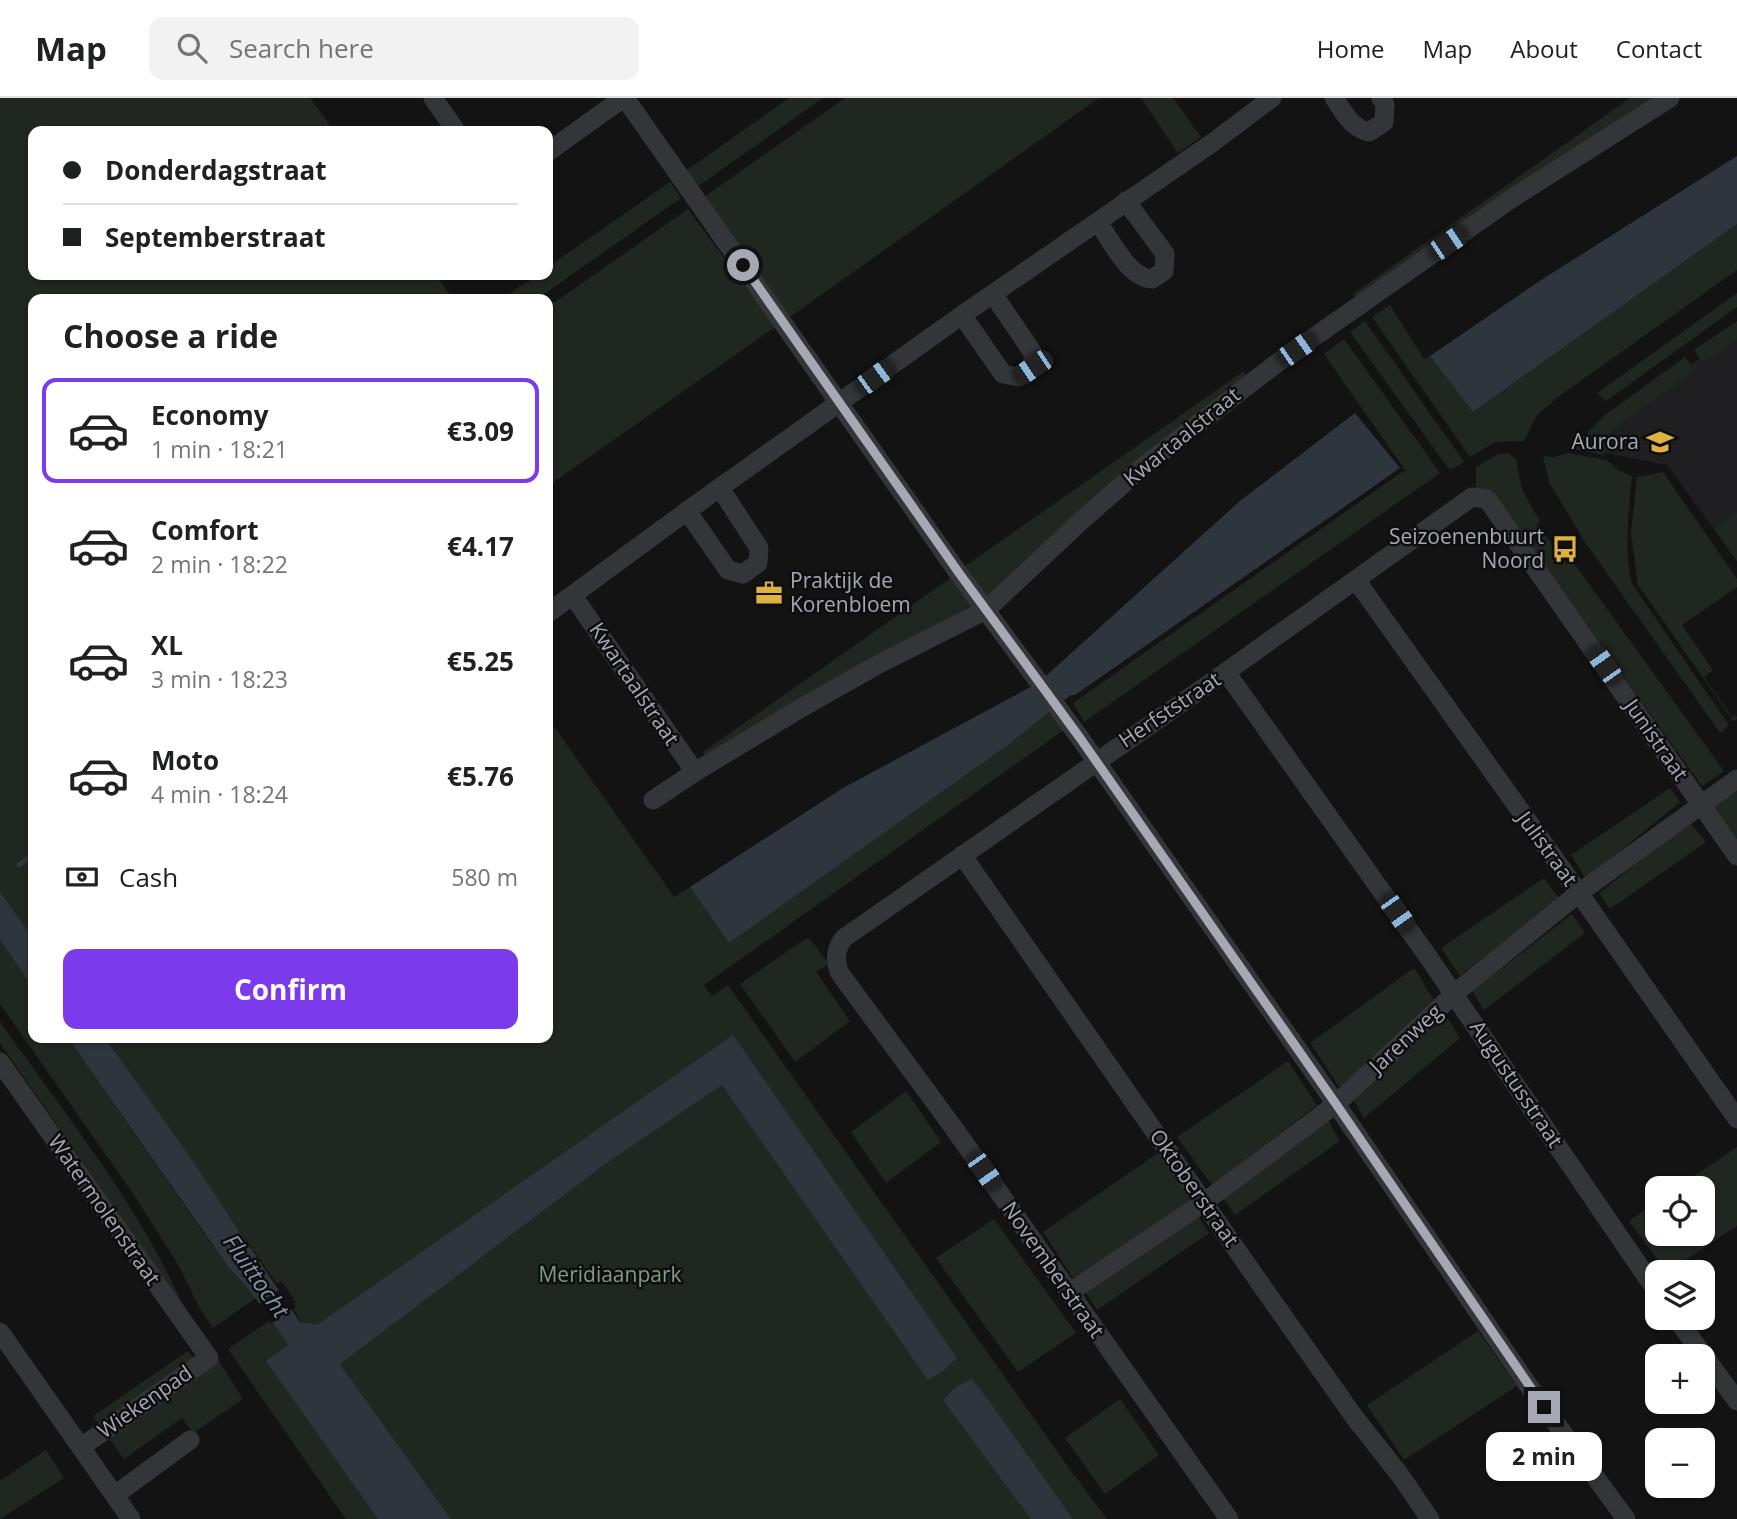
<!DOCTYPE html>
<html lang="en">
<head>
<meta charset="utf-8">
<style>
  :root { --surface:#fff; --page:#f2f2f2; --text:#202124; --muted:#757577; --line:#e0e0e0; --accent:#7c3aed }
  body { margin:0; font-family:"Open Sans",sans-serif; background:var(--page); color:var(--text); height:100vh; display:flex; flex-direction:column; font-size:26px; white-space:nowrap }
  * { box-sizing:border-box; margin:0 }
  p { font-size:23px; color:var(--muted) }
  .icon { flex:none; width:38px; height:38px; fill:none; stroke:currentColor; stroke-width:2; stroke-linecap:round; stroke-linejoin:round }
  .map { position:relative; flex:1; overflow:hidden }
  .side { position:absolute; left:28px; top:196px; width:525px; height:749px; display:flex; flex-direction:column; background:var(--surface); border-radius:14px; box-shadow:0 2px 5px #0004 }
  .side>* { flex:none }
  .top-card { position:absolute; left:28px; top:28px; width:525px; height:154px; border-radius:14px; box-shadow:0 2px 5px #0004; display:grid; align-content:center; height:154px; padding:0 35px; background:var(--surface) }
  .tools { position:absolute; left:1645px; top:1078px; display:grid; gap:14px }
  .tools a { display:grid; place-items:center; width:70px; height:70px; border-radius:14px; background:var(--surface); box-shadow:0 2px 5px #0004; font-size:35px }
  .end { position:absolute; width:32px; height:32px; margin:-16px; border:9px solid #a6a9b4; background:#111; box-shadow:0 0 0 4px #111 }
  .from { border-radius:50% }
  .bubble { position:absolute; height:49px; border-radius:14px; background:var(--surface); box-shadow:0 2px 5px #0004; font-size:23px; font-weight:700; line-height:49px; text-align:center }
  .car { position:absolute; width:21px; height:42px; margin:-21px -10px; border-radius:9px; box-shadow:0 0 5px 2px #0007; background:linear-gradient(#222 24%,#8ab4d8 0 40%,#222 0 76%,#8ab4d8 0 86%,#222 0) }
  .top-card b { display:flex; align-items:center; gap:24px; height:66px; font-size:26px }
  .top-card b+b { border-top:2px solid var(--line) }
  .top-card i { width:18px; height:18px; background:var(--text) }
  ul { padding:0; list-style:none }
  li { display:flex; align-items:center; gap:21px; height:105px; margin:0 14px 10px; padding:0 21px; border:4px solid transparent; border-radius:14px }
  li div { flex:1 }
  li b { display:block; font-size:26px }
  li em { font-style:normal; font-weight:700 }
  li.current { border-color:var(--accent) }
  li>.icon { width:63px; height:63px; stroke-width:1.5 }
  h2 { padding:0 35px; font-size:32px; line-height:84px }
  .pay { display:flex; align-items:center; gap:18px; height:77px; padding:0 35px; font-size:26px }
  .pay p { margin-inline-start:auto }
  .cta { display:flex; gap:14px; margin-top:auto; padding:14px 35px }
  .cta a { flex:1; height:80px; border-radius:14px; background:var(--accent); color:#fff; font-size:28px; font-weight:700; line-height:80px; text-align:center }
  header { display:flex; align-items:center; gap:42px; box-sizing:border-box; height:98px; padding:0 35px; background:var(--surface); border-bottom:2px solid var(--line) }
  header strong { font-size:33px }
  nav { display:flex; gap:38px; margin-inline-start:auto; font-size:24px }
  .search { width:490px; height:63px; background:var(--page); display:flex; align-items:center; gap:18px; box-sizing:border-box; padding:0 24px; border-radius:14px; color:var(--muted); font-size:26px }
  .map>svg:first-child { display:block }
  .built { fill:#1f1f21 }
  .green { fill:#202721 }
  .water { fill:#2e353c }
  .pier { fill:#131314 }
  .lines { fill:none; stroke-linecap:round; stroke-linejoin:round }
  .stream { stroke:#2e353c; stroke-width:5 }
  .street { stroke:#343539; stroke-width:19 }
  .route { stroke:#a6a9b4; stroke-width:9 }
  .labels { text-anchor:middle; stroke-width:5; stroke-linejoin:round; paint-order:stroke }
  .street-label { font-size:21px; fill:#a6a9b4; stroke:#0e0e0f }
  .poi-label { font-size:21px; fill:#a6a9b4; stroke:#0e0e0f; text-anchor:end }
  .park-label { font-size:21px; fill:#7f9d82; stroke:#0e0e0f }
  .water-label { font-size:23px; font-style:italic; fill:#8095ac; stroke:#0e0e0f }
</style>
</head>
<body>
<header>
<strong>Map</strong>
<div class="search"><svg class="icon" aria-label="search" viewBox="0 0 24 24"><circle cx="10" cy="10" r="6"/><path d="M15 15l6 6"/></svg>Search here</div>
<nav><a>Home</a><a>Map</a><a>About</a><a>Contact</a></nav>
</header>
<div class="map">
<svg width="1737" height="1421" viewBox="0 0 1737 1421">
  <rect width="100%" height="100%" fill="#131314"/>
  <!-- built -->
  <path class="built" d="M 1737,236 L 1737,463 L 1667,367 L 1580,350 L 1592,332 Z"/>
  <!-- green -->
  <path class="green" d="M 0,0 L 310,0 L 334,33 L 33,33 L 33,177 L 436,177 L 453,201 L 33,201 L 33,840 L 0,794 Z
    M 789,0 L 823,0 L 697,89 L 687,72 Z
    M 845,0 L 1099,0 L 790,219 L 704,99 Z
    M 1141,0 L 1173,0 L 1201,39 L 1178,55 Z
    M 1630,0 L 1658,0 L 1356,200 L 1353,196 Z
    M 670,84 L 681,100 L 537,201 L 502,201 L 537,177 L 548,177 L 548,169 Z
    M 688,111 L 775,229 L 548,388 L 548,209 Z
    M 1737,126 L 1737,172 L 1558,299 L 1537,317 L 1524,343 L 1495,344 L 1470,359 L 1372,219 L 1390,207 L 1424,261 L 1430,258 L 1473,314 Z
    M 1737,195 L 1737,209 L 1606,303 L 1597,295 Z
    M 1365,223 L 1464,364 L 1452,371 L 1448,370 L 1350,234 Z
    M 1737,223 L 1737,242 L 1703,265 L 1694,252 Z
    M 1344,241 L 1440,375 L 1084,624 L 1073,605 L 1405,372 L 1324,256 Z
    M 1685,259 L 1695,272 L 1604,338 L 1594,334 L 1587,340 L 1586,347 L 1593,353 L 1598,353 L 1602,350 L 1602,346 L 1605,346 L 1604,357 L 1572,351 L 1605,317 Z
    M 1244,273 L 1245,278 L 990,497 L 986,497 L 961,471 Z
    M 1510,355 L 1510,358 L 1516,360 L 1522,392 L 1540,423 L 1536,426 L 1541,432 L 1524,443 L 1476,391 L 1476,369 L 1498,356 Z
    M 1568,355 L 1607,362 L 1618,372 L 1632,378 C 1629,414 1623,451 1632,486 L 1729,627 L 1720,635 L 1585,444 L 1549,384 L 1543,358 L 1554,359 Z
    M 1663,374 L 1737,481 L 1737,489 L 1682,527 L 1713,572 L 1704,579 L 1732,619 L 1735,617 L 1737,620 L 1734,624 L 1638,487 L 1631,435 L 1637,379 Z
    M 1737,414 L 1737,463 L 1714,431 Z
    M 1545,437 L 1565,464 L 1571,461 L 1724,673 L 1702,688 L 1529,448 Z
    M 955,477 L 973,508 L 707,661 L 703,654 Z
    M 1049,612 L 1064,632 L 704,887 L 712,898 L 728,887 L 1069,1370 L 1107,1421 L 451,1421 L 340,1266 L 301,1224 L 291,1207 L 296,1204 L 281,1183 L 277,1186 L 105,940 L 548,940 L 548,620 L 674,799 L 690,789 L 729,844 L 1005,649 Z
    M 1733,689 L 1737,694 L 1737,745 L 1710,706 Z
    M 1670,690 L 1680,704 L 1586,781 L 1571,757 Z
    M 1690,724 L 1706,744 L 1610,811 L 1599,795 Z
    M 1544,780 L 1559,800 L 1460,878 L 1441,850 Z
    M 1572,816 L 1585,835 L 1484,912 L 1472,893 Z
    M 805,841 L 810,841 L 829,866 L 816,874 L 850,923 L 795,964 L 740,886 Z
    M 0,842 L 33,890 L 33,940 L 68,940 L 212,1147 L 229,1170 L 256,1200 L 213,1230 L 199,1209 L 179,1168 L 134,1097 L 0,906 Z
    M 1414,870 L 1434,902 L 1340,990 L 1310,945 Z
    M 1446,918 L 1460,940 L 1364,1020 L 1352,1000 Z
    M 0,924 C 64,1015 140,1108 184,1210 L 0,945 Z
    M 1288,963 L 1317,1007 L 1212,1087 L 1177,1039 Z
    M 906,993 L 941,1044 L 886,1085 L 851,1034 Z
    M 1328,1022 L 1340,1043 L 1235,1117 L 1222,1099 Z
    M 1737,1049 L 1737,1128 L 1667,1174 L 1629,1123 L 1657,1103 L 1657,1136 L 1703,1136 L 1703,1090 L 1677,1090 Z
    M 1158,1055 L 1192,1104 L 1073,1180 L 1043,1134 Z
    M 1197,1116 L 1209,1135 L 1097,1212 L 1084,1192 Z
    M 994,1121 L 1076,1235 L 1018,1274 L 936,1160 Z
    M 272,1221 L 288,1247 L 267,1263 L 378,1421 L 346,1421 L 228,1251 Z
    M 1478,1233 L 1517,1288 L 1404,1362 L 1367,1307 Z
    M 188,1253 L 202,1270 L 217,1260 L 243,1301 L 193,1335 L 182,1320 L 124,1361 L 93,1318 Z
    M 1120,1301 L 1159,1357 L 1105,1396 L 1065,1340 Z
    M 46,1352 L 64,1380 L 0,1421 L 0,1383 Z"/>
  <!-- water -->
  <path class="water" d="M 1737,58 L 1737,126 L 1473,314 L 1430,258 L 1538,184 Z
    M 1355,315 L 1400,370 L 1075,597 L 1071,597 L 1005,649 L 729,845 L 690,789 L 843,690 L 1038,585 L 1240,403 Z
    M 0,794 L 33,840 L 33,890 L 0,842 Z
    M 733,937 L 957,1260 L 944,1272 L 928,1282 L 722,987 L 605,1066 L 340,1266 L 451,1421 L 378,1421 L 266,1263 L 288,1247 C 271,1219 252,1194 229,1170 L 68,940 L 105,940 L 188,1056 L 300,1224 L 317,1227 Z
    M 972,1281 L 986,1299 L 1073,1421 L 1031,1421 L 943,1302 L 956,1289 Z"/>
  <!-- pier -->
  <path class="pier" d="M 283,1189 L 296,1209 L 287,1213 L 271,1226 L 258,1207 Z"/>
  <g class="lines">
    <!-- stream -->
    <path class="stream" d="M 19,767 L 33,756"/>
    <!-- street -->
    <path class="street" d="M 433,0 L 456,33
      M 625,0 L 959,476 L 1080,640 L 1336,1006 L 1528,1287 L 1626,1421
      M 1334,0 C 1344,14 1351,30 1369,34 L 1384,24 L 1385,6 L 1381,0
      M 548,54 L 623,0
      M 1098,124 C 1111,143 1129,180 1152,181 L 1164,173 L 1165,156 L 1126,103
      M 962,217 L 1003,276 L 1019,279 L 1033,269 L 1033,255 L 993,196
      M 687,413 L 728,472 L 743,476 L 758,465 L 759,450 L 720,390
      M 1356,482 L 1579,795 L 1737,1021
      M 573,498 L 695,674 L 796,613 L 879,566 L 986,512 L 1081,423 L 1145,367 L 1277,265 L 1511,101 L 1670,0
      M 548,515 L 687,413 L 962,217 L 1212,45 L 1272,0
      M 1226,574 L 1429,860 L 1657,1194
      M 653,702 L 695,674
      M 962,757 L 1257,1181 L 1355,1320 L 1400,1377 L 1430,1421
      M 0,964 L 209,1260 L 81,1349
      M 1070,1194 L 1203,1105 L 1336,1006 L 1454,896 L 1579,795 L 1737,681
      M 1676,1220 L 1737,1303
      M 0,1234 L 131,1421
      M 115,1397 L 190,1342
      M 1229,1421 L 953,1029 L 839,874 C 835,860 835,852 844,840 L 1226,574 L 1472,399 L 1487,401 L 1737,758"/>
  </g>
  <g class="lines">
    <!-- route -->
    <path class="route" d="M 743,167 L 959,475 L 1080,640 L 1336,1006 L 1544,1309"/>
  </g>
  <!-- icons -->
  <defs>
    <symbol id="school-bare" viewBox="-9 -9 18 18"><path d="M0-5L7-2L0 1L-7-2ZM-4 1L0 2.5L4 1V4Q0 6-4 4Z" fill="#e0b140" stroke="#0e0e0f" stroke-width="2.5" paint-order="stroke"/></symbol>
    <symbol id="bus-bare" viewBox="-9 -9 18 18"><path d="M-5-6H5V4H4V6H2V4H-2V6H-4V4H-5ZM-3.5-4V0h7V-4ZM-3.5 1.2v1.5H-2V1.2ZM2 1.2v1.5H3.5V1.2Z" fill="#e0b140" stroke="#0e0e0f" stroke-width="2.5" paint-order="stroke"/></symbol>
    <symbol id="office-bare" viewBox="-9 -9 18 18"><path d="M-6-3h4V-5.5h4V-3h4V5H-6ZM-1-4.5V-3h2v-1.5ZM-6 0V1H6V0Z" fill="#e0b140" stroke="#0e0e0f" stroke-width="2.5" paint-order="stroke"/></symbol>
  </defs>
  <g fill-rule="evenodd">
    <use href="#school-bare" x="1641" y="325" width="38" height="38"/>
    <use href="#bus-bare" x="1546" y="432" width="38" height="38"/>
    <use href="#office-bare" x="750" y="476" width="38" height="38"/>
  </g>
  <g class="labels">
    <!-- street labels -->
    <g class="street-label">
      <text transform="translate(1182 339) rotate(-39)" y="7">Kwartaalstraat</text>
      <text transform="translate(634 586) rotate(56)" y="7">Kwartaalstraat</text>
      <text transform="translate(1170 612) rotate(-34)" y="7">Herfststraat</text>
      <text transform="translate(1656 642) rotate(55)" y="7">Junistraat</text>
      <text transform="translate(1547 751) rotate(54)" y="7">Julistraat</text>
      <text transform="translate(1406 941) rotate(-43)" y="7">Jarenweg</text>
      <text transform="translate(1516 986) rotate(56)" y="7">Augustusstraat</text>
      <text transform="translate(1194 1090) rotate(55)" y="7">Oktoberstraat</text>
      <text transform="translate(104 1112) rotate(55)" y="7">Watermolenstraat</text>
      <text transform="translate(1053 1172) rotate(55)" y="7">Novemberstraat</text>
      <text transform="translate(145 1304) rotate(-35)" y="7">Wiekenpad</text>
    </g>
    <!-- poi labels -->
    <g class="poi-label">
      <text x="1639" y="351">Aurora</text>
      <text x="1544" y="446">Seizoenenbuurt<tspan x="1544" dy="24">Noord</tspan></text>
      <text x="790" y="490" text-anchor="start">Praktijk de<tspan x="790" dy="24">Korenbloem</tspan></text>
    </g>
    <!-- park labels -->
    <g class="park-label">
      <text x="610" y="1184">Meridiaanpark</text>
    </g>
    <!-- water labels -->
    <g class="water-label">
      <text transform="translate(256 1178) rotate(55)" y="8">Fluittocht</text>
    </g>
  </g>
</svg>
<div class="tools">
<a><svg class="icon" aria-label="locate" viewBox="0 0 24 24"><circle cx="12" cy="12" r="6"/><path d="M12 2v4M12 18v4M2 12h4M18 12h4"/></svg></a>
<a><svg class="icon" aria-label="layers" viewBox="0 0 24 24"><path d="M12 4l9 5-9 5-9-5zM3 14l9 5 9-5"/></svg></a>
<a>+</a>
<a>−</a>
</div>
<i class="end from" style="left:743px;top:167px"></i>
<i class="end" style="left:1544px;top:1309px"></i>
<div class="bubble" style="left:1486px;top:1334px;width:116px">2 min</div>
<i class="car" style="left:1448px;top:145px;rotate:56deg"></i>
<i class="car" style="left:1297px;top:251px;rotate:55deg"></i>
<i class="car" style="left:1033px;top:269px;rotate:236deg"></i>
<i class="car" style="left:875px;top:279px;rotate:54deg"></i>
<i class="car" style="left:1604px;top:567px;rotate:325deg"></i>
<i class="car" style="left:1397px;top:815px;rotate:145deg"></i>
<i class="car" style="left:984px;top:1073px;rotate:145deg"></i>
<div class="top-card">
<b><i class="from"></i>Donderdagstraat</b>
<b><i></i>Septemberstraat</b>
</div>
<section class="side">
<h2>Choose a ride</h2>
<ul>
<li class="current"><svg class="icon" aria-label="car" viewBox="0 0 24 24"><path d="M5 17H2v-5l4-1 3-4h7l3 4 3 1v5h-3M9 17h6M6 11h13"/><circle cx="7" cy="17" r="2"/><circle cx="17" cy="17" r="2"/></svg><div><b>Economy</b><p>1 min · 18:21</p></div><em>€3.09</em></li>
<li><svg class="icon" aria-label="car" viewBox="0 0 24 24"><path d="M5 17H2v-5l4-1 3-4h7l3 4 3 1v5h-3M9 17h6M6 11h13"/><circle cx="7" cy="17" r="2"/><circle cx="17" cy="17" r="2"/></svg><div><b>Comfort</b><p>2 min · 18:22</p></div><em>€4.17</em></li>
<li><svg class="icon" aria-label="car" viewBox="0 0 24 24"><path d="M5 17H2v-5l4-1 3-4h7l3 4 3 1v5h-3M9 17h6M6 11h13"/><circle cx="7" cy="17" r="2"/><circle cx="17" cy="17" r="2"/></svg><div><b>XL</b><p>3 min · 18:23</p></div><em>€5.25</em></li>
<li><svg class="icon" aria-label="car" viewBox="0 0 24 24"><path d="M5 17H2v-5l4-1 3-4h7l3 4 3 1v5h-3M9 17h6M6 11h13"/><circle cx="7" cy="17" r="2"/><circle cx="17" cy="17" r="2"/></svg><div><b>Moto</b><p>4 min · 18:24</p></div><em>€5.76</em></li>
</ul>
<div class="pay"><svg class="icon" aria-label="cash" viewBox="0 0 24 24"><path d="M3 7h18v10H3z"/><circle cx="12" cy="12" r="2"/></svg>Cash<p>580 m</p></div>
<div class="cta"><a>Confirm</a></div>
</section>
</div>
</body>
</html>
